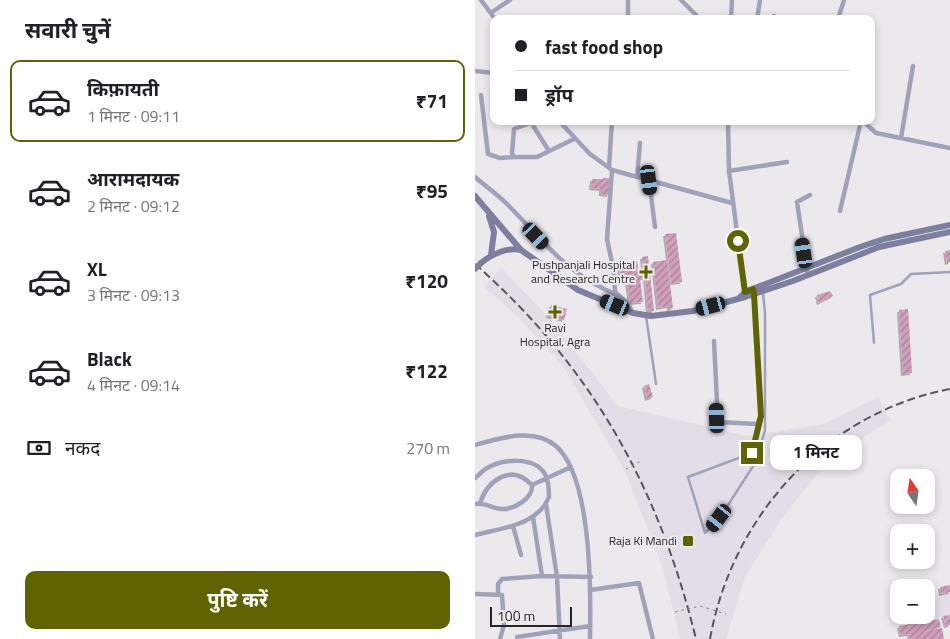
<!DOCTYPE html>
<html lang="hi">
<head>
<meta charset="utf-8">
<style>
  :root { --surface:#fff; --page:#f2f2f2; --text:#202124; --muted:#757577; --line:#e0e0e0; --accent:#606400 }
  body { margin:0; font-family:"Titillium Web","Noto Sans Devanagari",sans-serif; background:var(--page); color:var(--text); height:100vh; display:flex; flex-direction:column; font-size:19px; white-space:nowrap }
  * { box-sizing:border-box; margin:0 }
  p { font-size:16px; color:var(--muted) }
  .icon { flex:none; width:28px; height:28px; fill:none; stroke:currentColor; stroke-width:2; stroke-linecap:round; stroke-linejoin:round }
  .map { position:relative; flex:1; overflow:hidden }
  .panel { display:flex; flex-direction:column; background:var(--surface); width:475px }
  .panel>* { flex:none }
  .guide { position:absolute; left:15px; top:15px; width:385px; height:110px; border-radius:10px; box-shadow:0 2px 8px #0003; display:grid; align-content:center; height:110px; padding:0 25px; background:var(--surface) }
  .needle { width:32px; rotate:347deg }
  .controls { position:absolute; left:415px; top:469px; display:grid; gap:10px }
  .controls a { display:grid; place-items:center; width:45px; height:45px; border-radius:10px; background:var(--surface); box-shadow:0 2px 8px #0003; font-size:25px }
  .scale { position:absolute; left:15px; bottom:12px; width:82px; box-sizing:border-box; padding-left:5px; border:2px solid #262527; border-top:0; font-size:14px; line-height:18px; white-space:nowrap; color:#262527; -webkit-text-stroke:4px #ece9ed; paint-order:stroke }
  .end { position:absolute; width:22px; height:22px; margin:-11px; border:6px solid #606400; background:#fff; box-shadow:0 0 0 2px #fff }
  .from { border-radius:50% }
  .bubble { position:absolute; height:35px; border-radius:10px; background:var(--surface); box-shadow:0 2px 8px #0003; font-size:16px; font-weight:700; line-height:35px; text-align:center }
  .car { position:absolute; width:15px; height:30px; margin:-15px -8px; border-radius:6px; box-shadow:0 0 4px 1px #0007; background:linear-gradient(#222 24%,#8ab4d8 0 40%,#222 0 76%,#8ab4d8 0 86%,#222 0) }
  .guide b { display:flex; align-items:center; gap:18px; height:48px; font-size:19px }
  .guide b+b { border-top:1px solid var(--line) }
  .guide i { width:12px; height:12px; background:var(--text) }
  ul { padding:0; list-style:none }
  li { display:flex; align-items:center; gap:15px; height:82px; margin:0 10px 8px; padding:0 15px; border:2px solid transparent; border-radius:10px }
  li div { flex:1 }
  li b { display:block; font-size:19px }
  li em { font-style:normal; font-weight:700 }
  li.active { border-color:var(--accent) }
  li>.icon { width:45px; height:45px; stroke-width:1.5 }
  h2 { padding:0 25px; font-size:22px; line-height:60px }
  .pay { display:flex; align-items:center; gap:12px; height:55px; padding:0 25px; font-size:19px }
  .pay p { margin-inline-start:auto }
  .button { display:flex; gap:10px; margin-top:auto; padding:10px 25px }
  .button a { flex:1; height:58px; border-radius:10px; background:var(--accent); color:#fff; font-size:20px; font-weight:700; line-height:58px; text-align:center }
  main { display:flex; flex:1; min-height:0 }
  .map>svg:first-child { display:block }
  .built { fill:#e3dde7 }
  .building { fill:url(#building-hatch); filter:url(#shadow) }
  .lines { fill:none; stroke-linecap:round; stroke-linejoin:round }
  .lane { stroke:#9fa2b8; stroke-width:2.5 }
  .street { stroke:#9fa2b8; stroke-width:4.5 }
  .secondary { stroke:#7c7f9e; stroke-width:6 }
  .rail { stroke:#575658; stroke-width:2; stroke-dasharray:8 4; stroke-linecap:butt }
  .path-bridge { stroke:#838184; stroke-width:1; stroke-dasharray:2.5 4; stroke-linecap:butt }
  .secondary-bridge { stroke:#7c7f9e; stroke-width:6 }
  .route { stroke:#606400; stroke-width:6 }
  .poi-dot { fill:#606400; stroke:#ece9ed; stroke-width:2 }
  .labels { text-anchor:middle; stroke-width:4; stroke-linejoin:round; paint-order:stroke }
  .poi-label { font-size:12px; fill:#262527; stroke:#ece9ed; text-anchor:end }
</style>
</head>
<body>
<main>
<section class="panel">
<h2>सवारी चुनें</h2>
<ul>
<li class="active"><svg class="icon" aria-label="car" viewBox="0 0 24 24"><path d="M5 17H2v-5l4-1 3-4h7l3 4 3 1v5h-3M9 17h6M6 11h13"/><circle cx="7" cy="17" r="2"/><circle cx="17" cy="17" r="2"/></svg><div><b>किफ़ायती</b><p>1 मिनट · 09:11</p></div><em>₹71</em></li>
<li><svg class="icon" aria-label="car" viewBox="0 0 24 24"><path d="M5 17H2v-5l4-1 3-4h7l3 4 3 1v5h-3M9 17h6M6 11h13"/><circle cx="7" cy="17" r="2"/><circle cx="17" cy="17" r="2"/></svg><div><b>आरामदायक</b><p>2 मिनट · 09:12</p></div><em>₹95</em></li>
<li><svg class="icon" aria-label="car" viewBox="0 0 24 24"><path d="M5 17H2v-5l4-1 3-4h7l3 4 3 1v5h-3M9 17h6M6 11h13"/><circle cx="7" cy="17" r="2"/><circle cx="17" cy="17" r="2"/></svg><div><b>XL</b><p>3 मिनट · 09:13</p></div><em>₹120</em></li>
<li><svg class="icon" aria-label="car" viewBox="0 0 24 24"><path d="M5 17H2v-5l4-1 3-4h7l3 4 3 1v5h-3M9 17h6M6 11h13"/><circle cx="7" cy="17" r="2"/><circle cx="17" cy="17" r="2"/></svg><div><b>Black</b><p>4 मिनट · 09:14</p></div><em>₹122</em></li>
</ul>
<div class="pay"><svg class="icon" aria-label="cash" viewBox="0 0 24 24"><path d="M3 7h18v10H3z"/><circle cx="12" cy="12" r="2"/></svg>नकद<p>270 m</p></div>
<div class="button"><a>पुष्टि करें</a></div>
</section>
<div class="map">
<svg width="475" height="639" viewBox="0 0 475 639">
  <defs>
    <pattern id="building-hatch" width="6" height="6" patternUnits="userSpaceOnUse" patternTransform="scale(1.25)"><rect width="6" height="6" fill="#d19fbb"/><path d="M-1 1l2-2M0 6l6-6M5 7l2-2" fill="none" stroke="#a98198"/></pattern>
    <filter id="shadow"><feDropShadow dx="-2" dy="2" stdDeviation="0" flood-color="#0004"/></filter>
  </defs>
  <rect width="100%" height="100%" fill="#ece9ed"/>
  <!-- built -->
  <path class="built" d="M 26,267 L 75,319 L 143,406 L 272,436 L 349,424 L 403,397 L 415,420 L 352,463 L 309,515 L 270,577 L 251,639 L 205,639 L 188,569 L 150,471 L 87,365 L 41,315 L 9,287 Z
    M 475,592 L 475,615 L 436,624 L 435,615 L 451,615 L 451,596 Z"/>
  <!-- building -->
  <path class="building" d="M 128,178 L 136,178 L 134,195 L 126,194 L 126,189 L 116,188 L 117,179 L 128,179 Z
    M 201,233 L 207,282 L 196,283 L 190,234 Z
    M 475,250 L 475,262 L 472,263 L 470,251 Z
    M 173,256 L 179,311 L 173,311 L 170,278 L 165,279 L 168,302 L 155,303 L 151,274 L 145,275 L 144,263 L 162,261 L 164,276 L 169,275 L 167,257 Z
    M 192,260 L 198,308 L 194,309 L 194,306 L 183,308 L 178,262 Z
    M 355,291 L 358,296 L 344,303 L 342,295 Z
    M 76,305 L 92,309 L 89,320 L 73,316 Z
    M 433,309 L 437,373 L 428,374 L 424,310 Z
    M 174,384 L 178,397 L 172,399 L 169,386 Z
    M 475,585 L 475,592 L 466,594 L 465,587 Z
    M 475,615 L 475,625 L 471,626 L 468,616 Z
    M 464,619 L 466,627 L 442,633 L 467,628 L 469,639 L 435,639 L 434,634 L 426,635 L 424,626 Z"/>
  <g class="lines">
    <!-- lane -->
    <path class="lane" d="M 171,316 L 181,384
      M 399,343 L 395,295 L 426,284 L 436,274 L 475,272
      M 282,424 L 277,453 L 213,477 L 230,533 L 244,519 L 282,460 L 290,430 L 290,313 L 288,293"/>
    <!-- street -->
    <path class="street" d="M 6,0 L 20,19
      M 153,0 L 153,19
      M 206,0 L 225,19
      M 17,12 L 35,0
      M 256,19 L 257,0
      M 282,19 L 285,0
      M 299,19 L 299,16
      M 363,19 L 369,0
      M 0,71 L 19,73
      M 6,95 L 13,154 L 25,158 L 39,157
      M 61,121 L 39,129 L 37,153 L 39,157 L 62,157 L 99,139
      M 84,121 L 115,154 L 137,170 L 257,203
      M 253,121 L 254,171 L 270,293
      M 388,121 L 401,133 L 475,148
      M 57,124 L 74,151
      M 426,138 L 438,66
      M 134,167 L 137,121
      M 137,170 L 132,239 L 139,272 L 140,292 L 151,302 L 158,313
      M 254,171 L 312,162
      M 0,177 C 10,186 22,194 32,204 C 73,245 88,272 144,296
      M 162,177 L 165,143
      M 174,180 L 180,227
      M 365,211 L 386,121
      M 333,275 L 322,202 L 335,195
      M 239,341 L 243,422 L 282,424 L 286,416 L 279,293
      M 0,445 C 25,438 59,427 81,446 C 117,478 116,593 115,639
      M 0,478 C 4,475 8,470 12,468 C 28,459 59,456 70,474 C 74,481 74,490 74,497 C 62,526 26,528 0,535
      M 57,485 L 96,467
      M 0,504 C 10,502 18,509 28,509 C 40,509 58,498 57,485 C 36,463 13,480 5,503
      M 71,504 L 82,577 L 85,639
      M 58,517 L 67,576
      M 38,526 L 46,555
      M 115,590 L 164,583 L 178,639
      M 0,594 L 27,595 L 29,625 L 25,639
      M 23,594 L 23,584 L 27,579 L 67,576 L 116,577
      M 42,637 L 115,626"/>
    <!-- secondary -->
    <path class="secondary" d="M 0,196 L 46,250
      M 14,216 L 19,232 L 16,255
      M 6,263 C 17,254 32,247 46,250 L 103,290 L 158,313 L 176,316 L 218,311 L 270,297 L 318,281 L 404,247 L 475,232
      M 264,298 L 270,292 L 385,247 L 409,239 L 475,225"/>
    <!-- rail -->
    <path class="rail" d="M 0,264 C 117,367 184,488 221,639
      M 235,639 C 257,516 350,413 475,389"/>
    <!-- path-bridge -->
    <path class="path-bridge" d="M 151,469 L 166,461
      M 200,612 L 225,606 L 251,614"/>
    <!-- secondary-bridge -->
    <path class="secondary-bridge" d="M 0,269 L 6,263"/>
  </g>
  <g class="lines">
    <!-- route -->
    <path class="route" d="M 263,241 L 270,292 L 278,289 L 279,294 L 286,416 L 277,453"/>
  </g>
  <!-- markers -->
  <g class="poi-dot">
    <path d="M168.5 264.5h5v5h5v5h-5v5h-5v-5h-5v-5h5z"/>
    <path d="M77.5 304.5h5v5h5v5h-5v5h-5v-5h-5v-5h5z"/>
    <rect x="207" y="535" width="12" height="12" rx="2.5"/>
  </g>
  <g class="labels">
    <!-- poi labels -->
    <g class="poi-label">
      <text x="160" y="269">Pushpanjali Hospital<tspan x="160" dy="14">and Research Centre</tspan></text>
      <text x="80" y="332" text-anchor="middle">Ravi<tspan x="80" dy="14">Hospital, Agra</tspan></text>
      <text x="202" y="545">Raja Ki Mandi</text>
    </g>
  </g>
</svg>
<div class="controls">
<a><svg class="needle" viewBox="-14 -14 28 28"><path d="M0-13l5 13h-10z" fill="#e53935"/><path d="M0 13l5-13h-10z" fill="#757577"/></svg></a>
<a>+</a>
<a>−</a>
</div>
<div class="scale">100 m</div>
<i class="end from" style="left:263px;top:241px"></i>
<i class="end" style="left:277px;top:453px"></i>
<div class="bubble" style="left:295px;top:435px;width:92px">1 मिनट</div>
<i class="car" style="left:174px;top:180px;rotate:173deg"></i>
<i class="car" style="left:61px;top:236px;rotate:137deg"></i>
<i class="car" style="left:329px;top:253px;rotate:352deg"></i>
<i class="car" style="left:140px;top:305px;rotate:292deg"></i>
<i class="car" style="left:236px;top:306px;rotate:255deg"></i>
<i class="car" style="left:242px;top:418px;rotate:358deg"></i>
<i class="car" style="left:244px;top:518px;rotate:217deg"></i>
<div class="guide">
<b><i class="from"></i>fast food shop</b>
<b><i></i>ड्रॉप</b>
</div>
</div>
</main>
</body>
</html>
